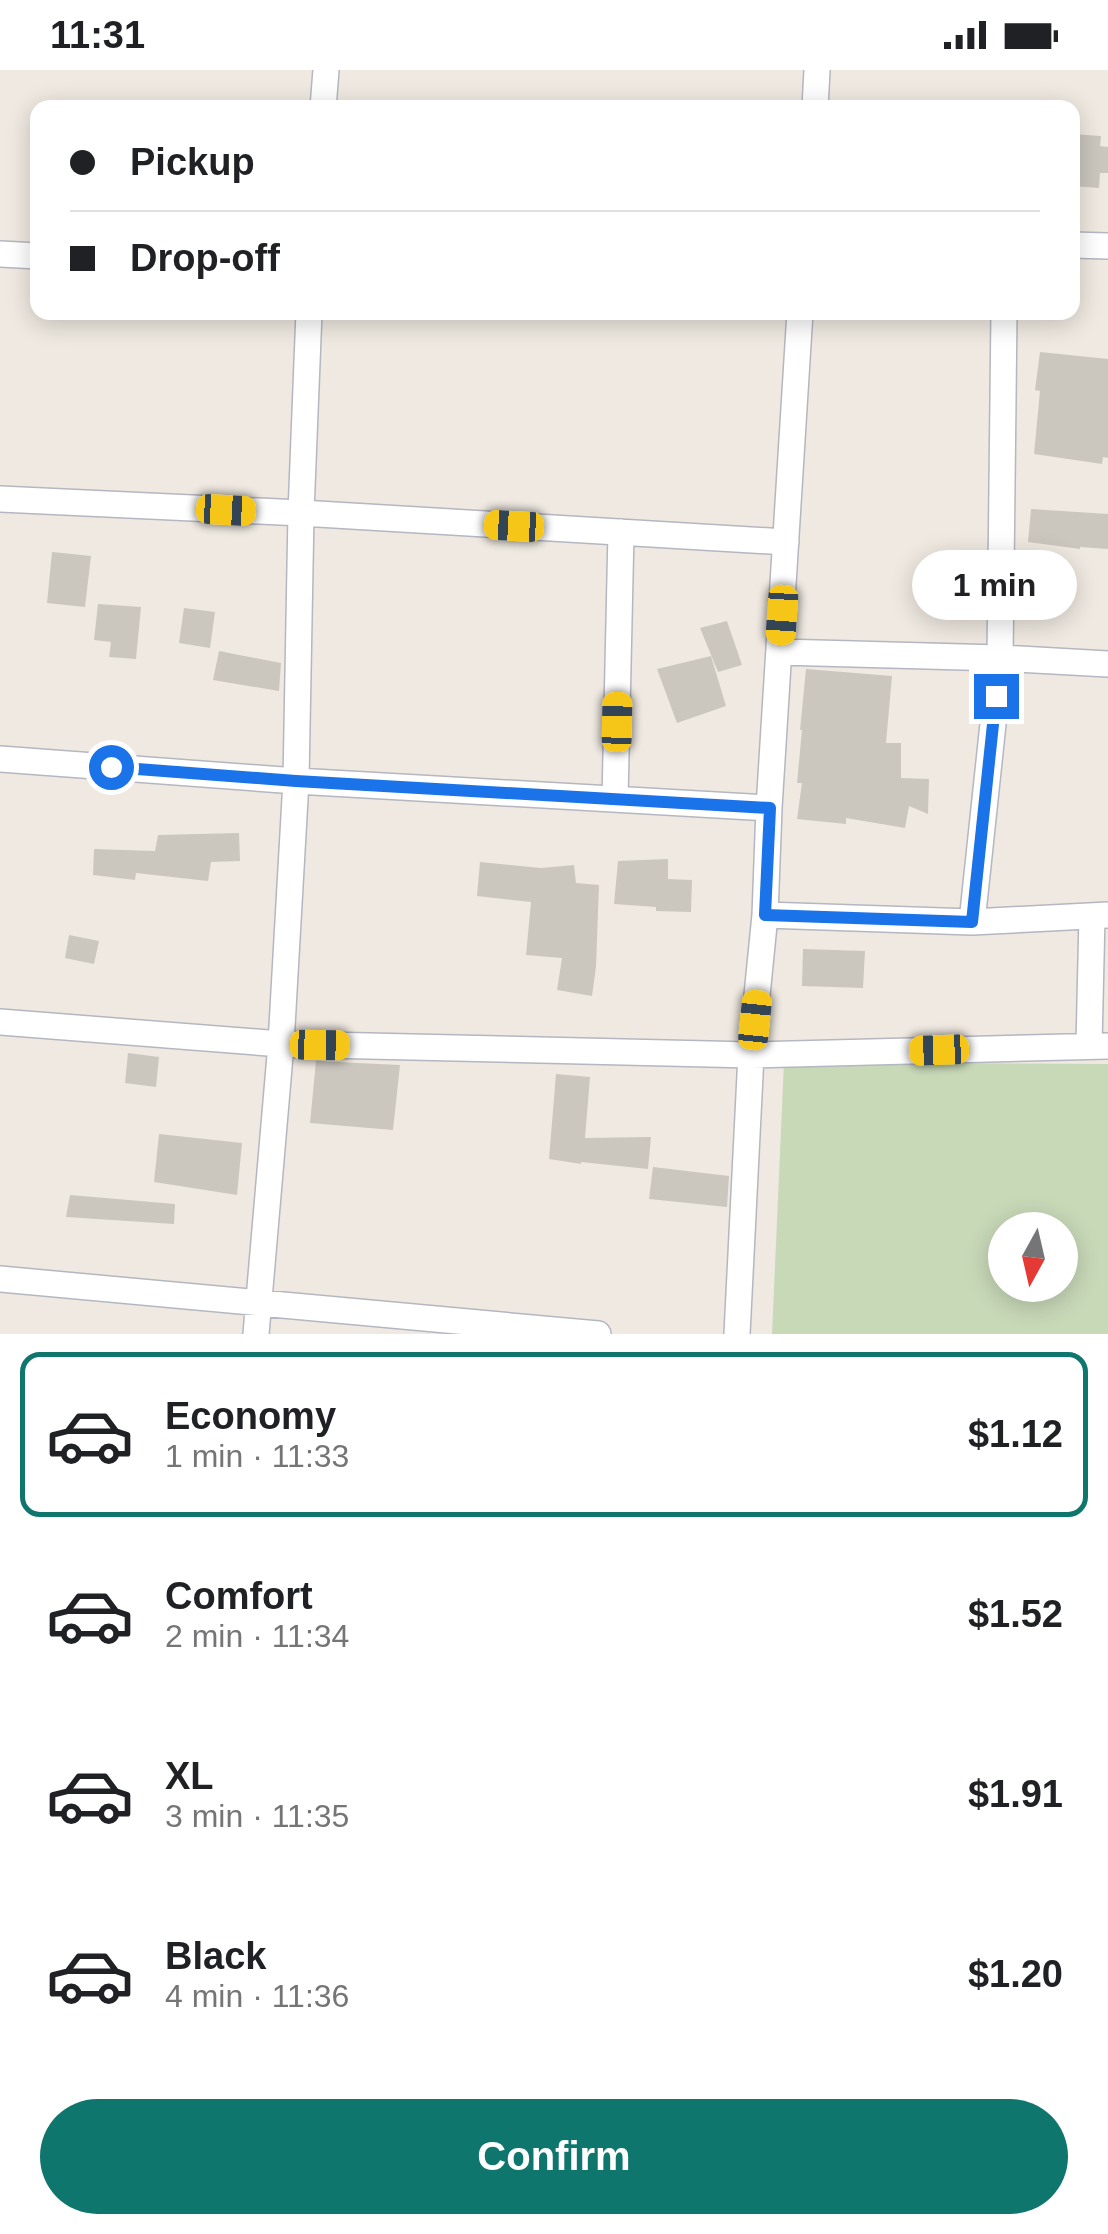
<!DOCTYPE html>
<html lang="en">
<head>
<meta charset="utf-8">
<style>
  :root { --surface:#fff; --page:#f6f6f6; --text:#202124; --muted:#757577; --line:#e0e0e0; --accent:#0f766e }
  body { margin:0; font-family:Arial,sans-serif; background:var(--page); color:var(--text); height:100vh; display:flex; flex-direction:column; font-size:38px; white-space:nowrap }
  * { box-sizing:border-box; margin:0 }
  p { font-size:32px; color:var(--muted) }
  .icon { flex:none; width:55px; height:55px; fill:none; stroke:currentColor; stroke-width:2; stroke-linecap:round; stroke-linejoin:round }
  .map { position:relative; height:1264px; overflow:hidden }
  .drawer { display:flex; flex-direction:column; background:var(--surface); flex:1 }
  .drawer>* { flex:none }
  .banner { position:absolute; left:30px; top:30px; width:1050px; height:220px; border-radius:20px; box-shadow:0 5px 25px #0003; display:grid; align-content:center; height:220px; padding:0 40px; background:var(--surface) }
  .needle { width:65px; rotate:188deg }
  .buttons { position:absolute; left:988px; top:1142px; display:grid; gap:20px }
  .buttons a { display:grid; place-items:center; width:90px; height:90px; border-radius:50%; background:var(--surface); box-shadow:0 5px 25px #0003; font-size:50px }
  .end { position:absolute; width:45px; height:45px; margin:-22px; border:12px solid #1a73e8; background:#fff; box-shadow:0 0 0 5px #fff }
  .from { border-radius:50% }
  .bubble { position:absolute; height:70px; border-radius:35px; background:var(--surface); box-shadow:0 5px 25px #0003; font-size:32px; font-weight:700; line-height:70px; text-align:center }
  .car { position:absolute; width:30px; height:60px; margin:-30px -15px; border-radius:12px; box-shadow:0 0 8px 2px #0007; background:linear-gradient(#f5c518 24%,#345 0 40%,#f5c518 0 76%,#345 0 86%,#f5c518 0) }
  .banner b { display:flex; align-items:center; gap:35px; height:95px; font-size:38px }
  .banner b+b { border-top:2px solid var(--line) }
  .banner i { width:25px; height:25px; background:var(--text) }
  ul { padding:18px 0 0; list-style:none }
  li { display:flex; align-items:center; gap:30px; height:165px; margin:0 20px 15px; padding:0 20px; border:5px solid transparent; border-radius:20px }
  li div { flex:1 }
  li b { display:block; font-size:38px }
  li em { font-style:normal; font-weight:700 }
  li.current { border-color:var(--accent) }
  li>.icon { width:90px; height:90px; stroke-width:1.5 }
  .primary-button { display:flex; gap:20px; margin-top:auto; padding:20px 40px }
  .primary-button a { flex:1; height:115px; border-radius:60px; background:var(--accent); color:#fff; font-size:40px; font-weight:700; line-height:115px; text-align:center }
  .status { display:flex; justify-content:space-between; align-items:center; height:70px; padding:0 50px; background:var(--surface); direction:ltr }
  .status svg { height:28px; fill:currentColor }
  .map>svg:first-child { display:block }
  .cemetery { fill:#c8d9b8; fill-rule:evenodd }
  .building { fill:#cbc7bf }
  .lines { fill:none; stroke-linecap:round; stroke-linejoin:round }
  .minor-casing { stroke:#b4b7c1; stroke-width:28 }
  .minor { stroke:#fff; stroke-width:25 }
  .route { stroke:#1a73e8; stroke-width:12 }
</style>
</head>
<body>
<div class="status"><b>11:31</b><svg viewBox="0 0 49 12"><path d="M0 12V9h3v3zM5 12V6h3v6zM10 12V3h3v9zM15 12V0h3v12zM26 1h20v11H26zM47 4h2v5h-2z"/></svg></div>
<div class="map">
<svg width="1108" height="1264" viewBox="0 0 1108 1264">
  <rect width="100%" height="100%" fill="#efe9e1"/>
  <!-- cemetery -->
  <path class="cemetery" d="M 784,992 L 1108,994 L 1108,1264 L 772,1264 ZM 1005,1160 L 1060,1160 L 1060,1215 L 1005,1215 Z"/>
  <!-- building -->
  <path class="building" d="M 1072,64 L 1101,66 L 1100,76 L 1108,77 L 1108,103 L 1100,103 L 1099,118 L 1072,116 Z
    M 1040,282 L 1108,289 L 1108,388 L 1103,387 L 1102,394 L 1034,384 L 1040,321 L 1035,320 Z
    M 1031,439 L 1108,444 L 1108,479 L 1080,477 L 1080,479 L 1028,472 Z
    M 52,482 L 91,486 L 85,537 L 47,533 Z
    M 98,534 L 141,537 L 136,589 L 109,587 L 111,572 L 94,570 Z
    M 184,538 L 215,542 L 210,578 L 179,573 Z
    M 727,551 L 742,595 L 718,602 L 700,558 Z
    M 219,581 L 281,593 L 279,621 L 213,610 Z
    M 711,586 L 726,636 L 677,653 L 657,599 Z
    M 806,599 L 892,606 L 886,673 L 901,673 L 901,708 L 929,709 L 928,744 L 909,736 L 905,758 L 846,748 L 846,754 L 797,749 L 802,713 L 797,713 L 802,660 L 800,660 Z
    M 239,763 L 240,791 L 211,792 L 208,811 L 136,803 L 135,810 L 93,805 L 94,779 L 155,781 L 158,765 Z
    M 668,789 L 668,809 L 692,810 L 691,842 L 656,841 L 656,837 L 614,834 L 618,791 Z
    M 480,792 L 541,798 L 574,795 L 576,813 L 599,815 L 596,897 L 592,926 L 557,920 L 562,888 L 526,885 L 531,832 L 477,826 Z
    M 69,865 L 99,871 L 94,894 L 65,888 Z
    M 803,879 L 865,881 L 863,918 L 802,916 Z
    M 128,983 L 159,987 L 156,1017 L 125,1013 Z
    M 316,991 L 400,995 L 393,1060 L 310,1053 Z
    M 556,1004 L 590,1007 L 585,1068 L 651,1067 L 648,1099 L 581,1092 L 581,1094 L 549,1089 Z
    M 159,1064 L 242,1073 L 237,1125 L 154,1112 Z
    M 653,1097 L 729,1106 L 727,1137 L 649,1129 Z
    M 70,1125 L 175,1134 L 174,1154 L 66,1147 Z"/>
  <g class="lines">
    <defs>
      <path id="minor" d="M 323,38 L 326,0
        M 815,38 L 817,0
        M 1072,175 L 1108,176
        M 0,184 L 38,186
        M 0,429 L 301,443 L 786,472
        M 780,582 L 1000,588 L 1108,594
        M 0,689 L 296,711 L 769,738
        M 615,729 L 621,462
        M 765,845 L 972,852 L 1108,845
        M 972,852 L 1000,588 L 1004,242
        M 0,952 L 281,974 L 751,985 L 1108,976
        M 1089,975 L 1092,846
        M 0,1209 L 598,1264
        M 256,1264 L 281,974 L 296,711 L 301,443 L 309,242
        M 737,1264 L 751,985 L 765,845 L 769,738 L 800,242"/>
    </defs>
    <!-- minor casing -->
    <use href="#minor" class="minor-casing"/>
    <!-- minor -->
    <use href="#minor" class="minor"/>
  </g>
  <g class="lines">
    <!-- route -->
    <path class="route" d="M 111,697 L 296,711 L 770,738 L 765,845 L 972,852 L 996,626"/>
  </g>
</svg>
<div class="buttons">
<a><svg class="needle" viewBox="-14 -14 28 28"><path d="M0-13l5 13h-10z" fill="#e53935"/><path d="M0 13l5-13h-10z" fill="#757577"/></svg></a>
</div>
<i class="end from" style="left:111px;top:697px"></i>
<i class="end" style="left:996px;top:626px"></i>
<div class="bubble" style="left:912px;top:480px;width:165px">1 min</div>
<i class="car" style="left:226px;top:440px;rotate:93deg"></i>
<i class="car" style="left:514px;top:456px;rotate:273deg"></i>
<i class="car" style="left:782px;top:545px;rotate:184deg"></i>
<i class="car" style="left:617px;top:652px;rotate:1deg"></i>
<i class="car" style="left:755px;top:950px;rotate:6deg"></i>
<i class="car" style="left:320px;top:975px;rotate:91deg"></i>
<i class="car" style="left:939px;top:980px;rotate:268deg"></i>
<div class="banner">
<b><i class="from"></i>Pickup</b>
<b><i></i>Drop-off</b>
</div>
</div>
<section class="drawer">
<ul>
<li class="current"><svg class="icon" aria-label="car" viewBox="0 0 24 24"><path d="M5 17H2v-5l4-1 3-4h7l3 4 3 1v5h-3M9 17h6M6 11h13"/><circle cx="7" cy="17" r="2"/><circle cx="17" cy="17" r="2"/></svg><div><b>Economy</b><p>1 min · 11:33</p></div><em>$1.12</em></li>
<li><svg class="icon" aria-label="car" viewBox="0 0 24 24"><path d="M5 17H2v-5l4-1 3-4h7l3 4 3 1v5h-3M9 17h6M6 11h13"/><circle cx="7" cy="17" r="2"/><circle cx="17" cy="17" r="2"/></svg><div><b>Comfort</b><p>2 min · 11:34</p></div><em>$1.52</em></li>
<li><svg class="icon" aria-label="car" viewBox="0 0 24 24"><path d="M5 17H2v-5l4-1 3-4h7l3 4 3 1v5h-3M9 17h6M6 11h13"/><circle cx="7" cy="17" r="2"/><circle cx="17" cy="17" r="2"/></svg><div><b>XL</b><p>3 min · 11:35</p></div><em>$1.91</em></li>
<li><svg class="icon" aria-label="car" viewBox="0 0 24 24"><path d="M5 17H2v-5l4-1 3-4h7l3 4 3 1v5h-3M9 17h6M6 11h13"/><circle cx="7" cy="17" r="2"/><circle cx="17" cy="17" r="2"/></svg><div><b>Black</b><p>4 min · 11:36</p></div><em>$1.20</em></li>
</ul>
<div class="primary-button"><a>Confirm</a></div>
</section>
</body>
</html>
